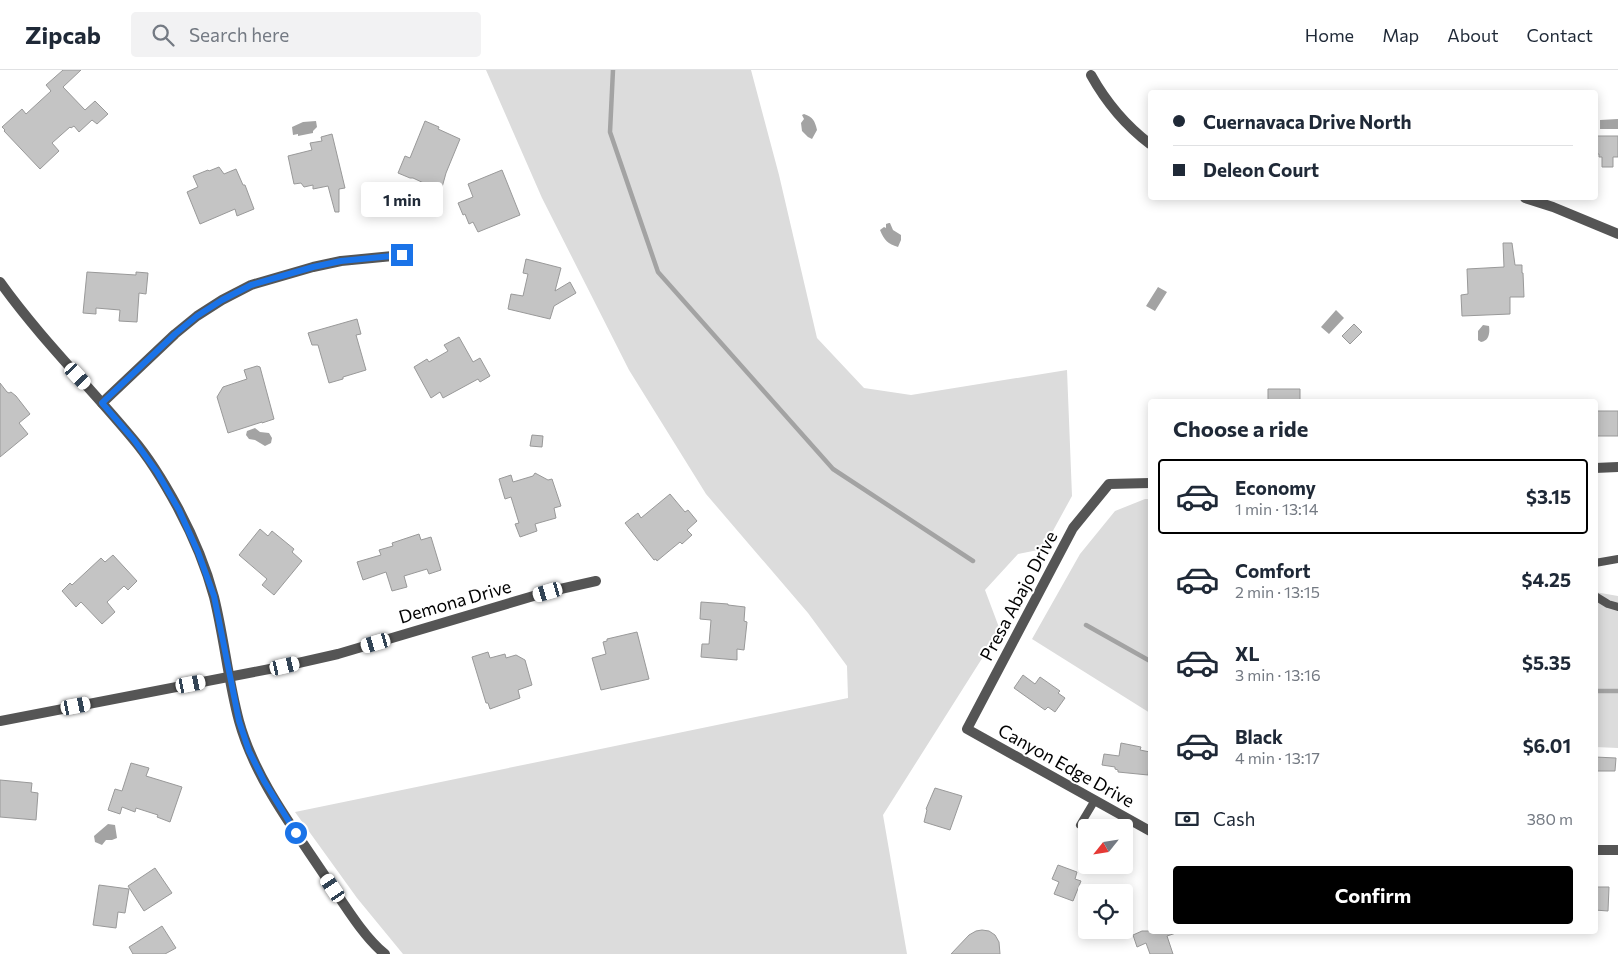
<!DOCTYPE html>
<html lang="en">
<head>
<meta charset="utf-8">
<style>
  :root { --surface:#fff; --page:#f2f2f3; --text:#1f2937; --muted:#747a83; --line:#e0e1e3; --accent:#000 }
  body { margin:0; font-family:Commissioner,sans-serif; background:var(--page); color:var(--text); height:100vh; display:flex; flex-direction:column; font-size:19px; white-space:nowrap }
  * { box-sizing:border-box; margin:0 }
  p { font-size:16px; color:var(--muted) }
  .icon { flex:none; width:28px; height:28px; fill:none; stroke:currentColor; stroke-width:2; stroke-linecap:round; stroke-linejoin:round }
  .map { position:relative; flex:1; overflow:hidden }
  .panel { position:absolute; left:1148px; top:329px; width:450px; height:535px; display:flex; flex-direction:column; background:var(--surface); border-radius:5px; box-shadow:0 2px 12px #0003 }
  .panel>* { flex:none }
  .banner { position:absolute; left:1148px; top:20px; width:450px; height:110px; border-radius:5px; box-shadow:0 2px 12px #0003; display:grid; align-content:center; height:110px; padding:0 25px; background:var(--surface) }
  .needle { width:32px; rotate:240deg }
  .controls { position:absolute; left:1078px; top:749px; display:grid; gap:10px }
  .controls a { display:grid; place-items:center; width:55px; height:55px; border-radius:5px; background:var(--surface); box-shadow:0 2px 12px #0003; font-size:25px }
  .end { position:absolute; width:22px; height:22px; margin:-11px; border:6px solid #1a73e8; background:#fff; box-shadow:0 0 0 2px #fff }
  .from { border-radius:50% }
  .bubble { position:absolute; height:35px; border-radius:5px; background:var(--surface); box-shadow:0 2px 12px #0003; font-size:16px; font-weight:700; line-height:35px; text-align:center }
  .car { position:absolute; width:15px; height:30px; margin:-15px -8px; border-radius:6px; box-shadow:0 0 4px 1px #0007; background:linear-gradient(#fff 24%,#345 0 40%,#fff 0 76%,#345 0 86%,#fff 0) }
  .banner b { display:flex; align-items:center; gap:18px; height:48px; font-size:19px }
  .banner b+b { border-top:1px solid var(--line) }
  .banner i { width:12px; height:12px; background:var(--text) }
  ul { padding:0; list-style:none }
  li { display:flex; align-items:center; gap:15px; height:75px; margin:0 10px 8px; padding:0 15px; border:2px solid transparent; border-radius:5px }
  li div { flex:1 }
  li b { display:block; font-size:19px }
  li em { font-style:normal; font-weight:700 }
  li.current { border-color:var(--accent) }
  li>.icon { width:45px; height:45px; stroke-width:1.5 }
  h2 { padding:0 25px; font-size:22px; line-height:60px }
  .pay { display:flex; align-items:center; gap:12px; height:55px; padding:0 25px; font-size:19px }
  .pay p { margin-inline-start:auto }
  .button { display:flex; gap:10px; margin-top:auto; padding:10px 25px }
  .button a { flex:1; height:58px; border-radius:5px; background:var(--accent); color:#fff; font-size:20px; font-weight:700; line-height:58px; text-align:center }
  header { display:flex; align-items:center; gap:30px; box-sizing:border-box; height:70px; padding:0 25px; background:var(--surface); border-bottom:1px solid var(--line) }
  header strong { font-size:24px }
  nav { display:flex; gap:28px; margin-inline-start:auto; font-size:18px }
  .search { width:350px; height:45px; background:var(--page); display:flex; align-items:center; gap:12px; box-sizing:border-box; padding:0 18px; border-radius:5px; color:var(--muted); font-size:19px }
  .map>svg:first-child { display:block }
  .green { fill:#dcdcdc }
  .water { fill:#a3a3a3 }
  .lines { fill:none; stroke-linecap:round; stroke-linejoin:round }
  .stream { stroke:#a3a3a3; stroke-width:4.5 }
  .building { fill:#c4c4c4; stroke:#999 }
  .service { stroke:#555; stroke-width:8 }
  .minor { stroke:#555; stroke-width:10 }
  .tertiary { stroke:#555; stroke-width:10 }
  .route { stroke:#1a73e8; stroke-width:6 }
  .labels { text-anchor:middle; stroke-width:4; stroke-linejoin:round; paint-order:stroke }
  .street-label { font-size:18px; fill:#000; stroke:#fff }
</style>
</head>
<body>
<header>
<strong>Zipcab</strong>
<div class="search"><svg class="icon" aria-label="search" viewBox="0 0 24 24"><circle cx="10" cy="10" r="6"/><path d="M15 15l6 6"/></svg>Search here</div>
<nav><a>Home</a><a>Map</a><a>About</a><a>Contact</a></nav>
</header>
<div class="map">
<svg width="1618" height="884" viewBox="0 0 1618 884">
  <rect width="100%" height="100%" fill="#fff"/>
  <!-- green -->
  <path class="green" d="M 486,0 L 751,0 L 779,105 L 817,268 L 864,318 L 911,325 L 1067,300 L 1072,426 L 1043,479 L 1018,484 L 985,520 L 1000,560 L 883,745 L 907,884 L 403,884 L 357,828 L 295,742 L 848,628 L 847,596 L 808,543 L 706,424 L 629,300 L 542,128 Z
    M 1145,429 L 1150,429 L 1150,643 L 1032,569 L 1080,484 L 1115,441 Z
    M 1595,522 L 1618,526 L 1618,678 L 1595,677 Z"/>
  <!-- water -->
  <path class="water" d="M 804,44 C 813,47 815,51 817,60 L 812,69 L 808,67 L 802,61 L 801,53 L 804,49 L 802,45 Z
    M 1618,49 L 1618,59 L 1600,59 L 1600,50 Z
    M 316,51 L 317,57 L 313,61 L 313,63 L 298,66 L 298,64 L 293,65 L 292,57 L 303,52 Z
    M 889,153 L 890,153 L 893,160 L 901,165 L 901,170 L 898,177 C 888,174 884,170 880,160 L 884,157 L 886,158 L 886,154 Z
    M 1158,217 L 1167,222 L 1155,241 L 1146,236 Z
    M 1336,240 L 1344,248 L 1329,264 L 1321,257 Z
    M 1483,255 L 1489,256 C 1490,263 1489,271 1481,272 L 1478,270 L 1478,261 Z
    M 255,358 L 260,362 L 269,363 L 272,368 L 271,373 L 265,376 L 255,370 L 249,369 L 246,365 L 247,361 Z
    M 108,754 L 115,755 L 117,768 L 112,770 L 106,770 L 102,775 L 95,772 L 94,766 Z"/>
  <g class="lines">
    <!-- stream -->
    <path class="stream" d="M 613,0 L 610,62 L 658,202 L 833,399 L 973,491
      M 1086,555 L 1150,591
      M 1595,621 L 1618,621"/>
  </g>
  <!-- building -->
  <path class="building" d="M 63,0 L 81,0 L 63,17 L 85,40 L 95,31 L 108,44 L 97,54 L 92,50 L 79,62 L 74,56 L 71,58 L 70,57 L 52,73 L 59,81 L 40,99 L 4,61 L 5,60 L 2,57 L 22,39 L 26,44 L 51,21 L 46,15 Z
    M 425,51 L 439,57 L 438,59 L 460,69 L 446,103 L 441,121 L 413,108 L 410,108 L 398,103 L 405,86 L 410,88 Z
    M 332,64 L 345,118 L 339,119 L 339,142 L 335,142 L 328,116 L 313,119 L 313,115 L 304,117 L 301,113 L 294,114 L 288,86 L 312,80 L 310,73 L 322,71 L 321,67 Z
    M 1595,66 L 1618,66 L 1618,87 L 1613,87 L 1613,97 L 1602,97 L 1602,87 L 1599,87 L 1599,84 L 1595,84 Z
    M 219,97 L 224,104 L 236,99 L 243,115 L 245,115 L 254,139 L 237,146 L 235,139 L 200,154 L 187,122 L 198,117 L 193,106 L 208,100 L 209,101 Z
    M 502,100 L 520,145 L 478,162 L 473,152 L 469,154 L 465,144 L 463,145 L 458,133 L 473,127 L 468,114 Z
    M 1503,173 L 1512,173 L 1515,195 L 1522,195 L 1522,203 L 1523,203 L 1524,227 L 1510,227 L 1510,244 L 1462,246 L 1461,225 L 1468,224 L 1467,199 L 1504,197 Z
    M 526,189 L 561,198 L 555,221 L 570,212 L 576,223 L 554,236 L 550,249 L 508,239 L 511,224 L 523,226 L 528,204 L 523,203 Z
    M 87,202 L 136,205 L 136,202 L 148,203 L 146,224 L 139,223 L 137,252 L 119,251 L 120,240 L 96,238 L 96,244 L 83,243 Z
    M 357,249 L 361,264 L 356,265 L 366,300 L 343,307 L 343,309 L 329,313 L 318,275 L 312,275 L 308,263 Z
    M 1354,254 L 1362,262 L 1350,274 L 1342,266 Z
    M 459,267 L 473,292 L 480,288 L 490,306 L 480,312 L 478,309 L 443,328 L 440,322 L 431,328 L 414,297 L 427,289 L 429,292 L 448,281 L 444,275 Z
    M 257,296 L 260,297 L 274,349 L 262,353 L 262,352 L 228,363 L 217,327 L 223,317 L 247,309 L 244,300 Z
    M 0,313 L 7,322 L 9,323 L 11,322 L 16,326 L 30,344 L 19,353 L 28,364 L 0,387 Z
    M 1268,319 L 1300,319 L 1300,331 L 1268,331 Z
    M 1595,341 L 1618,341 L 1618,366 L 1595,366 Z
    M 532,365 L 543,366 L 542,377 L 530,376 Z
    M 535,403 L 548,410 L 552,409 L 561,436 L 554,438 L 556,448 L 535,454 L 537,461 L 520,467 L 515,454 L 519,453 L 511,427 L 505,429 L 499,409 L 511,405 L 513,412 L 533,406 Z
    M 670,424 L 685,442 L 688,440 L 697,451 L 687,460 L 692,465 L 682,474 L 680,472 L 657,491 L 656,489 L 654,490 L 625,453 L 638,443 L 641,448 Z
    M 260,459 L 268,466 L 272,461 L 294,479 L 292,482 L 302,491 L 274,525 L 262,515 L 267,509 L 239,485 Z
    M 419,464 L 421,470 L 431,467 L 441,500 L 429,504 L 427,499 L 404,506 L 407,517 L 392,521 L 386,502 L 363,510 L 357,492 L 381,485 L 379,480 L 393,476 L 392,473 Z
    M 113,485 L 137,511 L 128,520 L 124,516 L 107,532 L 115,542 L 102,554 L 81,532 L 76,537 L 62,521 L 70,513 L 72,515 L 101,488 L 105,492 Z
    M 701,532 L 728,534 L 728,535 L 745,537 L 744,551 L 747,552 L 744,580 L 737,579 L 737,590 L 701,587 L 702,574 L 709,574 L 711,550 L 700,549 Z
    M 637,562 L 649,609 L 601,620 L 592,588 L 606,584 L 603,572 L 607,571 L 607,569 Z
    M 488,582 L 490,588 L 505,584 L 506,588 L 516,585 L 525,590 L 532,615 L 518,620 L 520,628 L 490,639 L 488,633 L 486,633 L 472,587 Z
    M 1023,605 L 1035,614 L 1040,607 L 1060,621 L 1058,623 L 1065,628 L 1055,642 L 1048,637 L 1045,640 L 1014,618 Z
    M 1121,673 L 1141,677 L 1140,680 L 1150,682 L 1148,705 L 1118,702 L 1118,700 L 1115,699 L 1115,697 L 1102,695 L 1104,684 L 1119,686 Z
    M 1595,687 L 1616,688 L 1615,701 L 1595,701 Z
    M 131,693 L 149,698 L 146,706 L 182,717 L 170,752 L 157,747 L 158,745 L 136,738 L 135,742 L 122,737 L 120,744 L 108,740 L 115,719 L 122,721 Z
    M 0,710 L 32,713 L 31,722 L 38,723 L 36,750 L 0,747 Z
    M 935,718 L 962,726 L 950,760 L 924,752 L 927,740 L 926,739 Z
    M 1058,795 L 1077,802 L 1075,809 L 1081,811 L 1073,831 L 1054,824 L 1059,812 L 1052,809 Z
    M 155,798 L 172,823 L 144,841 L 128,816 Z
    M 99,815 L 129,819 L 125,843 L 118,842 L 116,858 L 93,855 Z
    M 1595,817 L 1609,817 L 1608,841 L 1595,840 Z
    M 162,856 L 176,878 L 165,884 L 133,884 L 129,877 Z
    M 982,860 L 989,861 L 995,865 L 999,872 L 1000,884 L 951,884 L 969,865 L 976,861 Z
    M 1142,861 L 1175,861 L 1176,863 L 1167,866 L 1173,884 L 1150,884 L 1146,873 L 1137,877 L 1133,865 Z"/>
  <g class="lines">
    <!-- service -->
    <path class="service" d="M 1595,493 L 1618,489
      M 1595,526 L 1608,534 L 1618,537
      M 1086,758 L 1080,755 L 1095,730
      M 1124,762 L 1130,750"/>
    <!-- minor -->
    <path class="minor" d="M 1091,5 C 1106,32 1125,55 1150,74
      M 1525,128 L 1553,137 L 1618,164
      M 102,333 L 175,264 L 197,246 L 222,230 L 251,215 L 313,197 L 341,191 L 403,185
      M 1595,398 L 1618,397
      M 1150,413 L 1109,414 L 1073,458 L 967,659 L 1150,761
      M 0,651 L 285,596 L 338,584 L 547,522 L 596,511
      M 1595,780 L 1618,780"/>
    <!-- tertiary -->
    <path class="tertiary" d="M 0,212 C 40,268 89,316 133,369 C 151,390 165,414 178,438 C 193,466 206,497 214,527 C 224,567 228,610 239,651 C 255,709 294,759 327,809 C 342,831 364,868 385,884"/>
  </g>
  <g class="lines">
    <!-- route -->
    <path class="route" d="M 296,763 L 264,711 L 249,681 L 239,651 L 214,526 L 198,482 L 179,440 L 157,402 L 134,370 L 102,333 L 175,264 L 197,246 L 222,230 L 251,215 L 313,197 L 341,191 L 402,185"/>
  </g>
  <g class="labels">
    <!-- street labels -->
    <g class="street-label">
      <text transform="translate(1019 526) rotate(-62)" y="6">Presa Abajo Drive</text>
      <text transform="translate(455 532) rotate(-16)" y="6">Demona Drive</text>
      <text transform="translate(1066 696) rotate(29)" y="6">Canyon Edge Drive</text>
    </g>
  </g>
</svg>
<div class="controls">
<a><svg class="needle" viewBox="-14 -14 28 28"><path d="M0-13l5 13h-10z" fill="#e53935"/><path d="M0 13l5-13h-10z" fill="#747a83"/></svg></a>
<a><svg class="icon" aria-label="locate" viewBox="0 0 24 24"><circle cx="12" cy="12" r="6"/><path d="M12 2v4M12 18v4M2 12h4M18 12h4"/></svg></a>
</div>
<i class="end from" style="left:296px;top:763px"></i>
<i class="end" style="left:402px;top:185px"></i>
<div class="bubble" style="left:361px;top:112px;width:82px">1 min</div>
<i class="car" style="left:78px;top:306px;rotate:137deg"></i>
<i class="car" style="left:548px;top:522px;rotate:254deg"></i>
<i class="car" style="left:376px;top:573px;rotate:254deg"></i>
<i class="car" style="left:285px;top:596px;rotate:77deg"></i>
<i class="car" style="left:191px;top:614px;rotate:79deg"></i>
<i class="car" style="left:76px;top:636px;rotate:79deg"></i>
<i class="car" style="left:333px;top:818px;rotate:326deg"></i>
<div class="banner">
<b><i class="from"></i>Cuernavaca Drive North</b>
<b><i></i>Deleon Court</b>
</div>
<section class="panel">
<h2>Choose a ride</h2>
<ul>
<li class="current"><svg class="icon" aria-label="car" viewBox="0 0 24 24"><path d="M5 17H2v-5l4-1 3-4h7l3 4 3 1v5h-3M9 17h6M6 11h13"/><circle cx="7" cy="17" r="2"/><circle cx="17" cy="17" r="2"/></svg><div><b>Economy</b><p>1 min · 13:14</p></div><em>$3.15</em></li>
<li><svg class="icon" aria-label="car" viewBox="0 0 24 24"><path d="M5 17H2v-5l4-1 3-4h7l3 4 3 1v5h-3M9 17h6M6 11h13"/><circle cx="7" cy="17" r="2"/><circle cx="17" cy="17" r="2"/></svg><div><b>Comfort</b><p>2 min · 13:15</p></div><em>$4.25</em></li>
<li><svg class="icon" aria-label="car" viewBox="0 0 24 24"><path d="M5 17H2v-5l4-1 3-4h7l3 4 3 1v5h-3M9 17h6M6 11h13"/><circle cx="7" cy="17" r="2"/><circle cx="17" cy="17" r="2"/></svg><div><b>XL</b><p>3 min · 13:16</p></div><em>$5.35</em></li>
<li><svg class="icon" aria-label="car" viewBox="0 0 24 24"><path d="M5 17H2v-5l4-1 3-4h7l3 4 3 1v5h-3M9 17h6M6 11h13"/><circle cx="7" cy="17" r="2"/><circle cx="17" cy="17" r="2"/></svg><div><b>Black</b><p>4 min · 13:17</p></div><em>$6.01</em></li>
</ul>
<div class="pay"><svg class="icon" aria-label="cash" viewBox="0 0 24 24"><path d="M3 7h18v10H3z"/><circle cx="12" cy="12" r="2"/></svg>Cash<p>380 m</p></div>
<div class="button"><a>Confirm</a></div>
</section>
</div>
</body>
</html>
